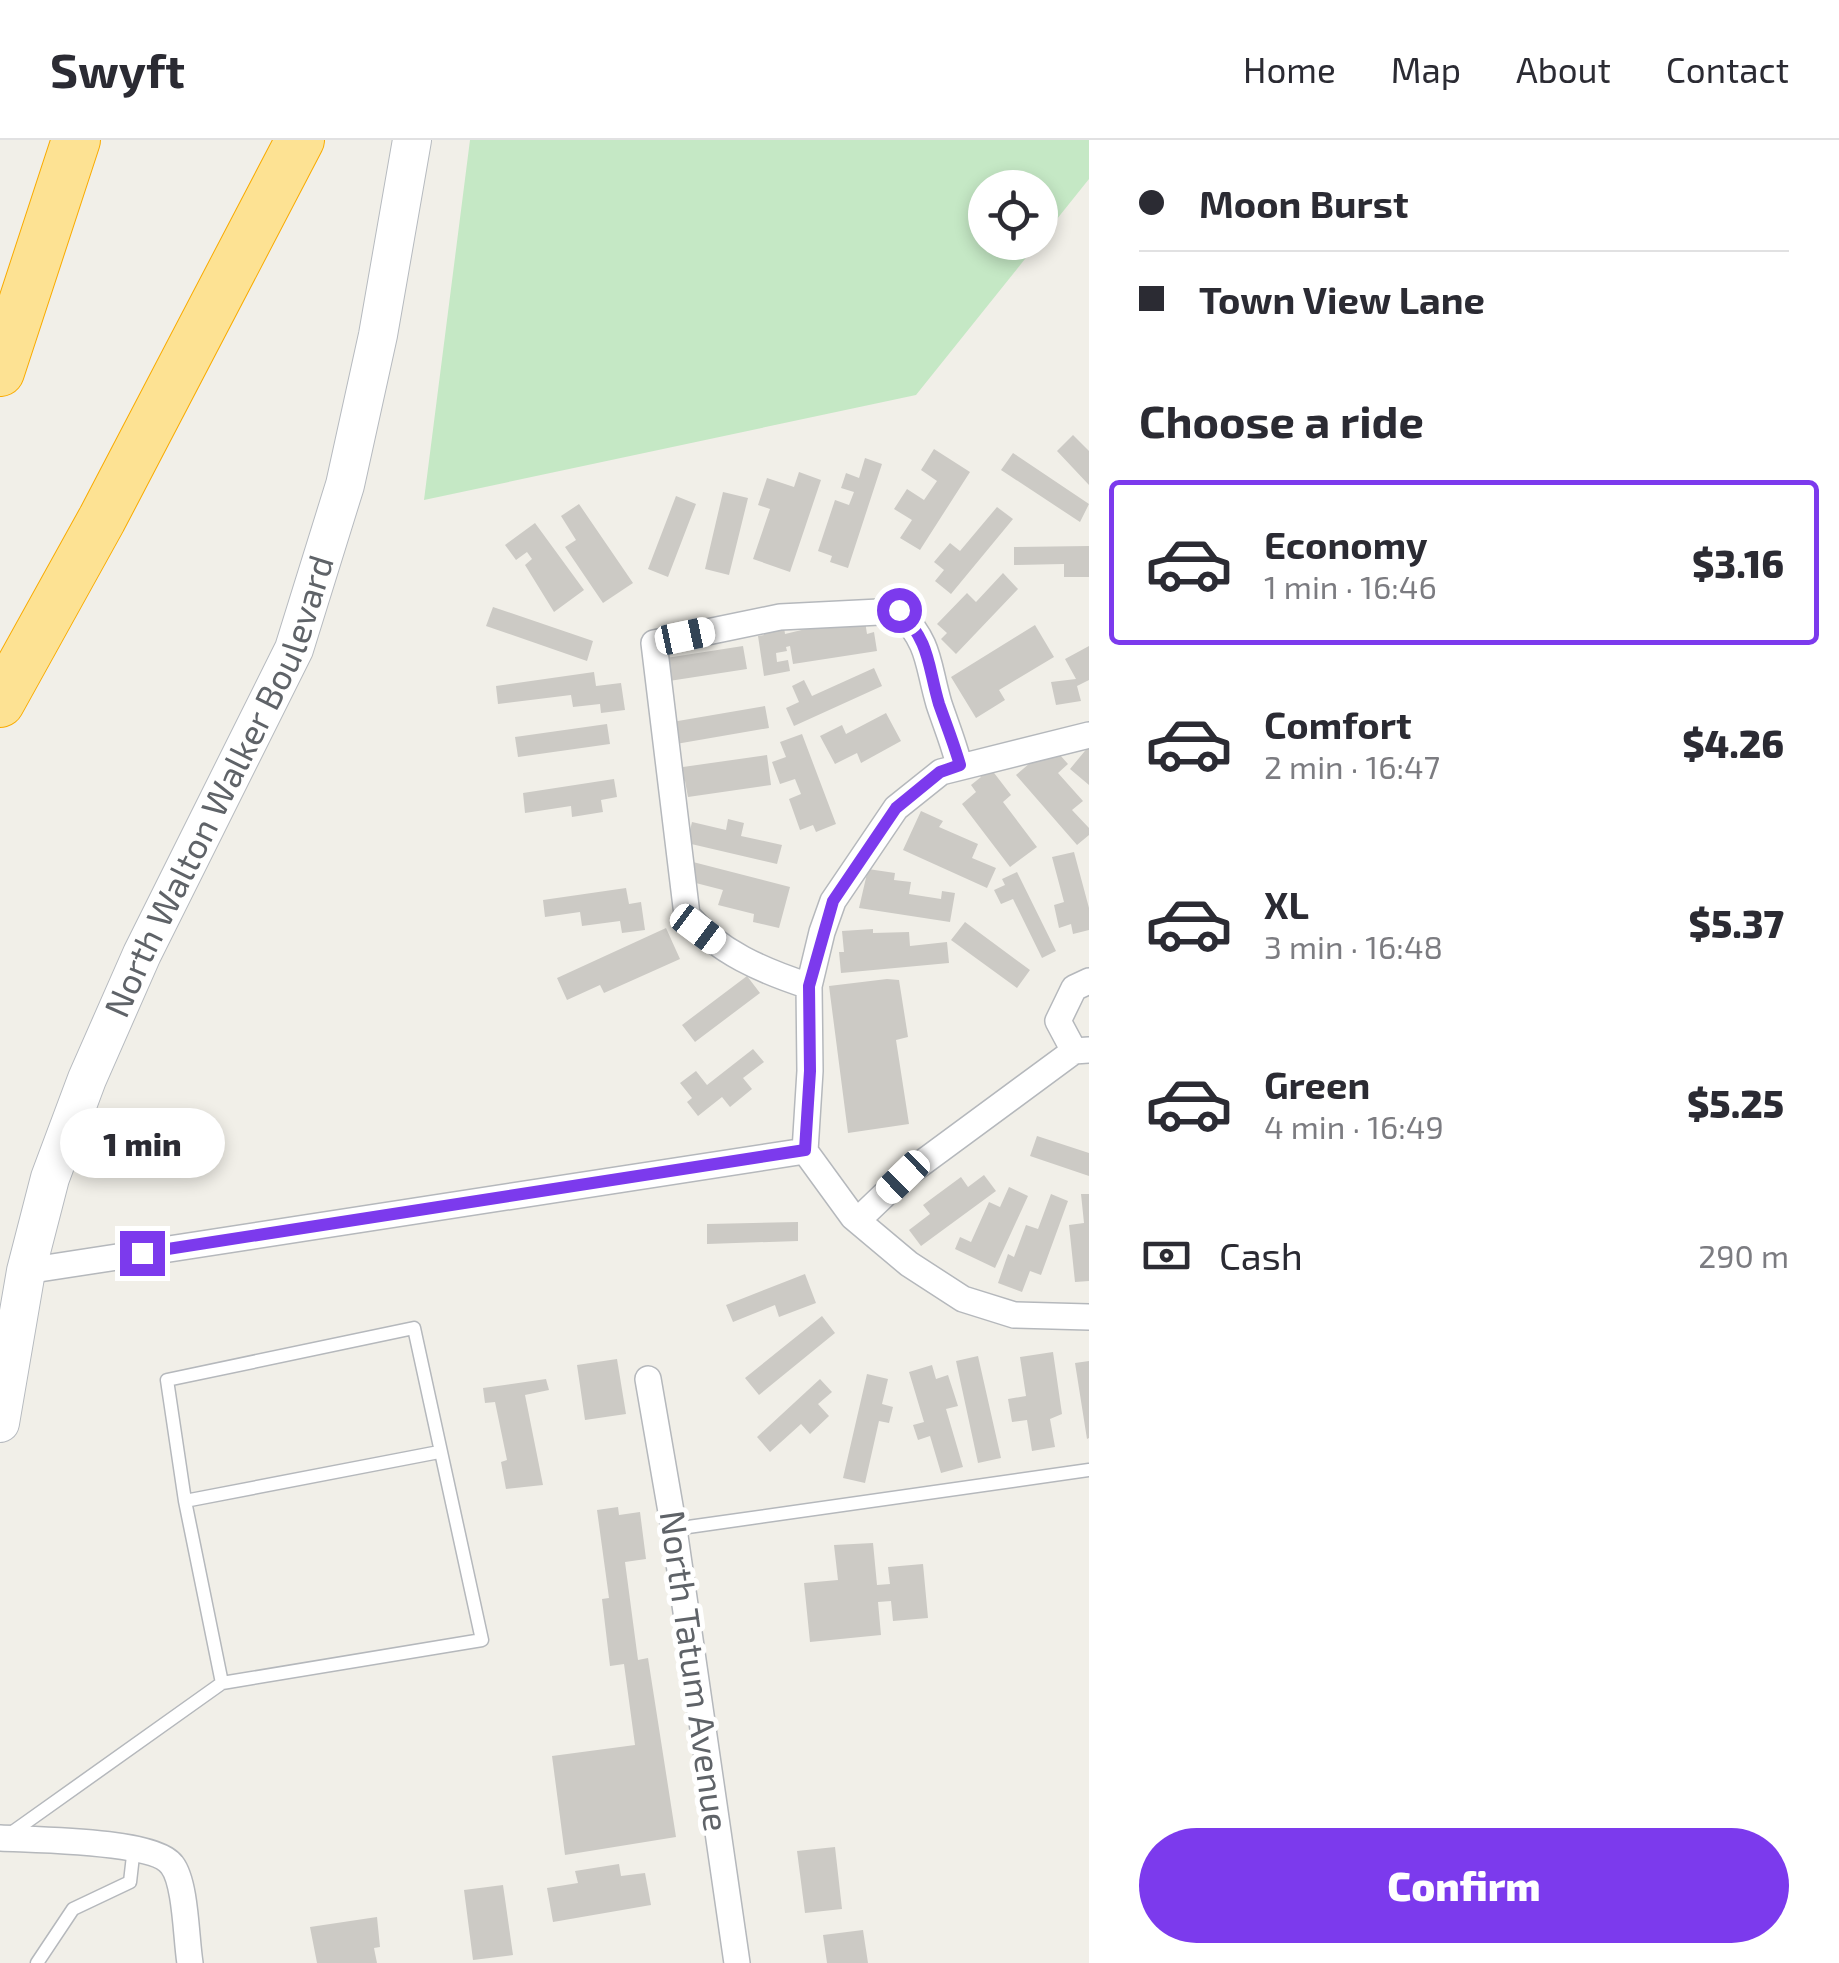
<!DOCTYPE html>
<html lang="en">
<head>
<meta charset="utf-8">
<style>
  :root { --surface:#fff; --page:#f7f7f7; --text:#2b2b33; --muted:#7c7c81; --line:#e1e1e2; --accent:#7c3aed }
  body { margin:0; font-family:"Exo 2",sans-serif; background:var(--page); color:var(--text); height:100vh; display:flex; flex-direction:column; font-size:38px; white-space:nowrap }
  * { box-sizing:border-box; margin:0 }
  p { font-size:32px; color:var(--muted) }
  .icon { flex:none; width:55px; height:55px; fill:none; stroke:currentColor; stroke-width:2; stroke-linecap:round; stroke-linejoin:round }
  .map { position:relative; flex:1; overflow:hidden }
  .drawer { display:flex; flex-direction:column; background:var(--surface); width:750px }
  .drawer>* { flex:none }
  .banner { display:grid; align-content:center; height:220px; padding:0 50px; background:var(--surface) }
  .controls { position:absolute; left:968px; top:30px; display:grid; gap:20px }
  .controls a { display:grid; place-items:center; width:90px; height:90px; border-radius:50%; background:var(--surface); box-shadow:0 5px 15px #0003; font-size:50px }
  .end { position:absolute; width:45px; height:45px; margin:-22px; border:12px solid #7c3aed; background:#fff; box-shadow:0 0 0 5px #fff }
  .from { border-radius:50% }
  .bubble { position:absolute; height:70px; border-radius:35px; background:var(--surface); box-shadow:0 5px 15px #0003; font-size:32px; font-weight:800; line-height:70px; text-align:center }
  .car { position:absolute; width:30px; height:60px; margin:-30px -15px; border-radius:12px; box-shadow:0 0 8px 2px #0007; background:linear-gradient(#fff 24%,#345 0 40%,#fff 0 76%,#345 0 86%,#fff 0) }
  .banner b { display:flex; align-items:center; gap:35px; height:95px; font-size:38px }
  .banner b+b { border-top:2px solid var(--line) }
  .banner i { width:25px; height:25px; background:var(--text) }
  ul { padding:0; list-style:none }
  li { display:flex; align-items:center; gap:30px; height:165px; margin:0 20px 15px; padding:0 30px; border:5px solid transparent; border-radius:10px }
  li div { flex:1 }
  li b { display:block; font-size:38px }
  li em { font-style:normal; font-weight:800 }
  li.selected { border-color:var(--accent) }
  li>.icon { width:90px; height:90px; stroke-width:1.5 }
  h2 { padding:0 50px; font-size:45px; line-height:120px }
  .pay { display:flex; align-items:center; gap:25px; height:110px; padding:0 50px; font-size:38px }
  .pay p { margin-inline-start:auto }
  .primary-button { display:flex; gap:20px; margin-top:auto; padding:20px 50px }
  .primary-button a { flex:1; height:115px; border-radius:60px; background:var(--accent); color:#fff; font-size:40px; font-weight:800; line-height:115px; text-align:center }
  header { display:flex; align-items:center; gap:60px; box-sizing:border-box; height:140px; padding:0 50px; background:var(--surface); border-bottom:2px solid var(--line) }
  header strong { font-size:48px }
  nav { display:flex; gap:55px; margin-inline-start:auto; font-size:35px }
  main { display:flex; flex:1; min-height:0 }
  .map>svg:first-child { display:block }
  .green { fill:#c5e8c5; fill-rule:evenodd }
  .building { fill:#cccac5 }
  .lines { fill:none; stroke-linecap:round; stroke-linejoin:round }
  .lane-casing { stroke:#b5b8bc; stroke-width:15 }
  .street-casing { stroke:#b5b8bc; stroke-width:28 }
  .secondary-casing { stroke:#b6babf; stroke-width:40 }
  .highway-casing { stroke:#f9ab00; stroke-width:50 }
  .lane { stroke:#fff; stroke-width:12 }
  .street { stroke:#fff; stroke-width:25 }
  .secondary { stroke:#fff; stroke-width:38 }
  .highway { stroke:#fde293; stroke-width:48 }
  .route { stroke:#7c3aed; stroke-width:12 }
  .labels { text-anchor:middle; stroke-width:10; stroke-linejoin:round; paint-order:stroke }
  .street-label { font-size:35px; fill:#5f6368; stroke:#fff }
</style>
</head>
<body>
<header>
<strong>Swyft</strong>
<nav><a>Home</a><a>Map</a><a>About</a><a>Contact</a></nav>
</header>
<main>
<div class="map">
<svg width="1089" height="1823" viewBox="0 0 1089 1823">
  <rect width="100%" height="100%" fill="#f1efe8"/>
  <!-- green -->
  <path class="green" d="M 470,0 L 1089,0 L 1089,39 L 916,255 L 424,360 ZM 985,48 L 1040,48 L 1040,102 L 985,102 Z"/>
  <!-- building -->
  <path class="building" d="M 1073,295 L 1089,311 L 1089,345 L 1057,311 Z
    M 934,309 L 970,332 L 920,410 L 900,398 L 912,380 L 894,369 L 907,349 L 924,360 L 937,341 L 921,330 Z
    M 1013,313 L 1089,364 L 1080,382 L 1001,330 Z
    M 865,318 L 882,324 L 848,428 L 830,422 L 832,416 L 818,411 L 835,360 L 849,365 L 854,352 L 841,348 L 846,333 L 859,338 Z
    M 799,332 L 821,340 L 790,432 L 753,419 L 770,369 L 758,365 L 767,338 L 794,347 Z
    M 723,352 L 748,358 L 729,435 L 705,429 Z
    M 676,356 L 696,364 L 668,437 L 648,429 Z
    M 579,364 L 633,443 L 603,463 L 565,407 L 576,400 L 561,376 Z
    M 997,367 L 1013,379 L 951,454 L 935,441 L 944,430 L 934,422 L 950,403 L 960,411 Z
    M 535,383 L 584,450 L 554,472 L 525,425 L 532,419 L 527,412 L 516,420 L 505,405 Z
    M 1089,406 L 1089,437 L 1064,437 L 1064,424 L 1014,425 L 1014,407 Z
    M 1003,433 L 1018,449 L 956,514 L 941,499 L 947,493 L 937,484 L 967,453 L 976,462 Z
    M 493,467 L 593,501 L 587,521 L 486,486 Z
    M 864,475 L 867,494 L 874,492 L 877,511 L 793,524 L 790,506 L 786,507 L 787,511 L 776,513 L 777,522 L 788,520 L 790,531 L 764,536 L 758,496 L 764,495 L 762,483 L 783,480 L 785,494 Z
    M 1035,485 L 1054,517 L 999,550 L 1005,560 L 976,578 L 951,537 Z
    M 743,506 L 747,529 L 669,541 L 666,518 Z
    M 1089,506 L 1089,540 L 1077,546 L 1081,561 L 1056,565 L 1051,542 L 1076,539 L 1065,519 Z
    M 874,528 L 882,546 L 794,586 L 786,568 L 799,562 L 792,546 L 804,540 L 812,556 Z
    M 594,532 L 596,546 L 621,543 L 625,570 L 601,573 L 600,564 L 573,567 L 571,555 L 498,564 L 496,546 Z
    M 765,566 L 769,588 L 676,604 L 672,582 Z
    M 886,573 L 901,601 L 861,623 L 857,613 L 835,624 L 820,596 L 842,585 L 846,594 Z
    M 607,584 L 610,604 L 518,617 L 515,597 Z
    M 802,594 L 836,684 L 816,692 L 813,685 L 800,690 L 789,659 L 801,654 L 795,639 L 780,644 L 772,622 L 786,617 L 780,602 Z
    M 1051,605 L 1068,624 L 1058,633 L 1083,661 L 1072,670 L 1089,688 L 1089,695 L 1077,705 L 1016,635 Z
    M 1089,606 L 1089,645 L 1070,629 Z
    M 767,615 L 771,645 L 688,657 L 685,641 L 678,642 L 676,628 Z
    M 988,625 L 1011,655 L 1003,662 L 1037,707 L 1010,727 L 962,664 L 976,652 L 971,645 L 981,637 L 978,633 Z
    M 614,639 L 617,657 L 601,660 L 603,672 L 572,677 L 571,666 L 525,673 L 523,653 Z
    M 921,671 L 943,681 L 939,687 L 978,704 L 972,718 L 996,728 L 987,748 L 903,710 Z
    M 728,679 L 744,683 L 741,696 L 782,705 L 777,724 L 687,703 L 692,682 L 726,690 Z
    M 1074,712 L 1089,768 L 1089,790 L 1073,794 L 1071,784 L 1059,788 L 1054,765 L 1064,762 L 1052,717 Z
    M 693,722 L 790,747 L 779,788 L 753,782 L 754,774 L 718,765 L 723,750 L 688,741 Z
    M 868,729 L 895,733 L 894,740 L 911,742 L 909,754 L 941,759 L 942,751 L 955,753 L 950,782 L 859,768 Z
    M 1017,732 L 1056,811 L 1042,818 L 1013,759 L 1001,764 L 994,750 L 1005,745 L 1002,739 Z
    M 626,748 L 629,764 L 641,762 L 645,790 L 622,793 L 620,781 L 582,786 L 580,772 L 545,777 L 543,760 Z
    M 965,782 L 1030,830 L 1017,848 L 951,800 Z
    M 666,788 L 680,819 L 604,853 L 600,845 L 567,860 L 557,838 Z
    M 873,789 L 873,793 L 909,792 L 910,806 L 947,802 L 949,823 L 841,833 L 839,812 L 844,812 L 842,791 Z
    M 747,836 L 760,853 L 695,902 L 682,885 Z
    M 887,839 L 899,840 L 908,897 L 896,900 L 909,984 L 848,993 L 829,846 Z
    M 753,909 L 764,922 L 743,938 L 752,949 L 730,967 L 722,957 L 698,976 L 687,962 L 692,958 L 680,943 L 696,931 L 707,945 Z
    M 1037,996 L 1089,1013 L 1089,1036 L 1030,1016 Z
    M 984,1035 L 996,1051 L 921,1106 L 909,1090 L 930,1074 L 923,1065 L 961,1037 L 968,1047 Z
    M 1009,1047 L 1028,1056 L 995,1128 L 955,1109 L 960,1097 L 971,1102 L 989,1062 L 1000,1067 Z
    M 1051,1054 L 1068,1061 L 1041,1135 L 1030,1131 L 1022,1152 L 998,1143 L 1008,1114 L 1014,1117 L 1026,1085 L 1038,1089 Z
    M 1081,1054 L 1089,1054 L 1089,1141 L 1075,1142 L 1069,1085 L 1084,1083 Z
    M 798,1082 L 798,1101 L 707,1104 L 707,1084 Z
    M 805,1134 L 816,1163 L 779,1177 L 775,1165 L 733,1182 L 726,1165 Z
    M 822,1176 L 835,1193 L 759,1255 L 745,1238 Z
    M 1053,1212 L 1062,1274 L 1050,1279 L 1055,1307 L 1032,1311 L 1027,1280 L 1012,1282 L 1008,1259 L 1026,1256 L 1020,1217 Z
    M 978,1216 L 1001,1318 L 978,1323 L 956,1221 Z
    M 617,1219 L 626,1274 L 585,1280 L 577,1225 Z
    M 1089,1221 L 1089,1298 L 1087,1299 L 1075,1223 Z
    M 932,1225 L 936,1239 L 948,1235 L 958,1266 L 946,1269 L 963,1327 L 941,1333 L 930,1296 L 918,1300 L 913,1285 L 924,1282 L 909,1232 Z
    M 867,1234 L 888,1239 L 882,1264 L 893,1267 L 889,1283 L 879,1281 L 865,1343 L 843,1338 Z
    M 546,1239 L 549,1250 L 525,1255 L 543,1345 L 506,1349 L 501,1322 L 507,1320 L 495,1262 L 485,1263 L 483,1248 Z
    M 820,1239 L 832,1252 L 818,1264 L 829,1276 L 810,1294 L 801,1284 L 770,1312 L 757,1297 Z
    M 618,1367 L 619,1375 L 640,1372 L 646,1419 L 625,1422 L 638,1520 L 648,1518 L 676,1697 L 565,1715 L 552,1616 L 635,1605 L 624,1524 L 610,1526 L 602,1459 L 609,1458 L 597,1370 Z
    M 873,1403 L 877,1445 L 890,1444 L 888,1427 L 923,1424 L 928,1478 L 893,1481 L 891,1461 L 878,1462 L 881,1495 L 810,1502 L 804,1443 L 838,1440 L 834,1405 Z
    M 835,1707 L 842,1769 L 805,1773 L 797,1711 Z
    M 619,1724 L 621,1736 L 645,1733 L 651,1765 L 553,1782 L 547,1748 L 578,1743 L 575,1731 Z
    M 503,1745 L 513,1815 L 473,1820 L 464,1750 Z
    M 377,1777 L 380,1807 L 374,1808 L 377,1823 L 317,1823 L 310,1787 Z
    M 863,1790 L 868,1823 L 827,1823 L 823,1795 Z"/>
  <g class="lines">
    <defs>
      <path id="lane" d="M 185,1361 L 439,1312
        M 674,1389 L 1089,1330
        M 7,1696 L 222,1543 L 482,1500 L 414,1188 L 167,1240 L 185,1361 L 222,1543
        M 37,1823 L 73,1769 L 130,1742 L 134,1707"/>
      <path id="street" d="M 1089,595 L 941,632 L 896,668 L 833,761 L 822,792 L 809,846 L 810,931 L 805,1011 L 853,1077 L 909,1124 L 963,1159 L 1014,1175 L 1089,1177
        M 809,846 C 763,831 718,812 687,775 L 654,503 L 780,477 L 899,471 C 931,505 927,523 939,564 C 946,585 954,604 959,625
        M 1074,911 L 1058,881 L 1074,848 L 1089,841
        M 858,1080 L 903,1037 L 1074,911 L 1089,910
        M 26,1131 L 805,1011
        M 648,1239 L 674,1389 L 737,1823
        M 0,1698 C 33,1700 154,1700 172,1725 C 186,1743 186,1799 190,1823"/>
      <g id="secondary">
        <path id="s1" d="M 0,1283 L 26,1131 L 50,1038 L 87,939 L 142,814 L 294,509 L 345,345 L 378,195 L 412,0"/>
      </g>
      <path id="highway" d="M 0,232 L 76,0
        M 0,563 L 102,379 L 300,0"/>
    </defs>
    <!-- lane casing -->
    <use href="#lane" class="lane-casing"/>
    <!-- street casing -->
    <use href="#street" class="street-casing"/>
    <!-- secondary casing -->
    <use href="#secondary" class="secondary-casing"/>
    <!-- highway casing -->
    <use href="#highway" class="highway-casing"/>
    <!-- lane -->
    <use href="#lane" class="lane"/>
    <!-- street -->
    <use href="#street" class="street"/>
    <!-- secondary -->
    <use href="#secondary" class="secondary"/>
    <!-- highway -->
    <use href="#highway" class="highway"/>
  </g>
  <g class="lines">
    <!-- route -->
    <path class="route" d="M 142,1113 L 805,1010 L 810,931 L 809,846 L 833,761 L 896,668 L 940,632 L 960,625 C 954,604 946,584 939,564 C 927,523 931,504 899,470"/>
  </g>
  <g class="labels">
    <!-- street labels -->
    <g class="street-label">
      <text dy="12" stroke="none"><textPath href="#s1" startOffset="678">North Walton Walker Boulevard</textPath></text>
      <text transform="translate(694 1531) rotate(82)" y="12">North Tatum Avenue</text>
    </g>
  </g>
</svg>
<div class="controls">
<a><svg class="icon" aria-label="locate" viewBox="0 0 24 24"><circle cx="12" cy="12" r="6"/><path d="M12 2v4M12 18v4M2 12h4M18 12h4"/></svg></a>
</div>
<i class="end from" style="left:899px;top:470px"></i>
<i class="end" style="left:142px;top:1113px"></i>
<div class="bubble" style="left:60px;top:968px;width:165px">1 min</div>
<i class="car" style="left:685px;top:496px;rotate:78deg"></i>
<i class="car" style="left:698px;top:789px;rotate:127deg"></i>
<i class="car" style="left:903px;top:1037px;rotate:226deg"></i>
</div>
<section class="drawer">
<div class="banner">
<b><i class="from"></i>Moon Burst</b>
<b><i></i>Town View Lane</b>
</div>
<h2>Choose a ride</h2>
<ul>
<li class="selected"><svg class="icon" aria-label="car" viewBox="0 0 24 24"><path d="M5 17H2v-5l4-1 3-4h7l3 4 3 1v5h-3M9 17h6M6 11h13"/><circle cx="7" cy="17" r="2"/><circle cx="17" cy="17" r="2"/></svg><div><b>Economy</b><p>1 min · 16:46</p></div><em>$3.16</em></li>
<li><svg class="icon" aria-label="car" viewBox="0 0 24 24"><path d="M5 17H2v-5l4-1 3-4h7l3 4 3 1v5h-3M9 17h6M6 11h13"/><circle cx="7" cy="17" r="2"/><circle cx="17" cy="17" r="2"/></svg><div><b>Comfort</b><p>2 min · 16:47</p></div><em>$4.26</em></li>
<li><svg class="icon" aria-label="car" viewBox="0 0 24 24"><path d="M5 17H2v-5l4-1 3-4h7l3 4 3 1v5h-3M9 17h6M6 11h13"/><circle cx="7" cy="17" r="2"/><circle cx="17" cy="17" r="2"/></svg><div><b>XL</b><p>3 min · 16:48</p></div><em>$5.37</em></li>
<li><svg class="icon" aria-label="car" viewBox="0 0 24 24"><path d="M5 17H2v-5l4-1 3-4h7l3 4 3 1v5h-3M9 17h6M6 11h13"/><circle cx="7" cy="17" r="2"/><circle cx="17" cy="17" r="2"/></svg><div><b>Green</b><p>4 min · 16:49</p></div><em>$5.25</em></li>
</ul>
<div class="pay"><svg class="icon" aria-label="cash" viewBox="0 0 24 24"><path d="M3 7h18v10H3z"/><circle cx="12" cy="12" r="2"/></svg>Cash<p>290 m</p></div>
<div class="primary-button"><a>Confirm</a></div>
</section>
</main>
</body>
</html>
